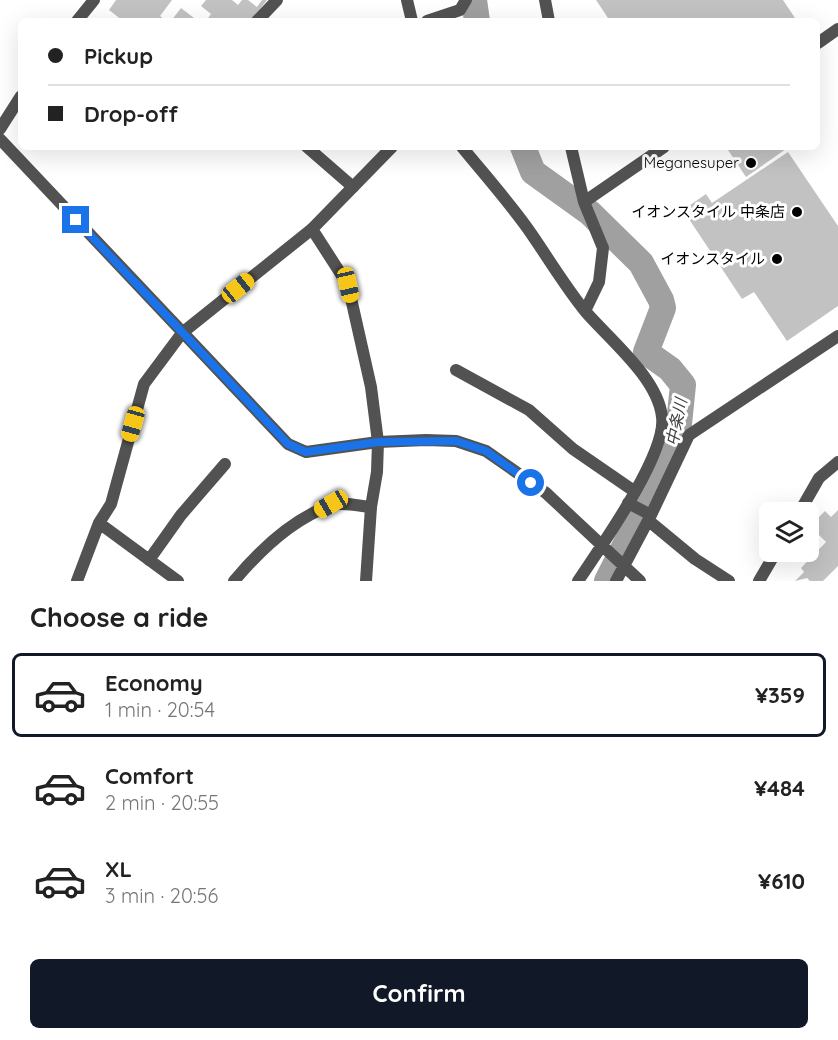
<!DOCTYPE html>
<html lang="en">
<head>
<meta charset="utf-8">
<style>
  :root { --surface:#fff; --page:#f2f2f2; --text:#222; --muted:#767676; --line:#e0e0e0; --accent:#111827 }
  body { margin:0; font-family:Quicksand,"Noto Sans JP",sans-serif; background:var(--page); color:var(--text); height:100vh; display:flex; flex-direction:column; font-size:22px; white-space:nowrap }
  * { box-sizing:border-box; margin:0 }
  p { font-size:20px; color:var(--muted) }
  .icon { flex:none; width:33px; height:33px; fill:none; stroke:currentColor; stroke-width:2; stroke-linecap:round; stroke-linejoin:round }
  .map { position:relative; height:581px; overflow:hidden }
  .panel { display:flex; flex-direction:column; background:var(--surface); flex:1 }
  .panel>* { flex:none }
  .hud { position:absolute; left:18px; top:18px; width:802px; height:132px; border-radius:9px; box-shadow:0 6px 24px #0002; display:grid; align-content:center; height:132px; padding:0 30px; background:var(--surface) }
  .buttons { position:absolute; left:759px; top:502px; display:grid; gap:12px }
  .buttons a { display:grid; place-items:center; width:60px; height:60px; border-radius:9px; background:var(--surface); box-shadow:0 6px 24px #0002; font-size:30px }
  .end { position:absolute; width:27px; height:27px; margin:-14px; border:8px solid #1a73e8; background:#fff; box-shadow:0 0 0 3px #fff }
  .from { border-radius:50% }
  .car { position:absolute; width:18px; height:36px; margin:-18px -9px; border-radius:8px; box-shadow:0 0 4px 2px #0007; background:linear-gradient(#f5c518 24%,#345 0 40%,#f5c518 0 76%,#345 0 86%,#f5c518 0) }
  .hud b { display:flex; align-items:center; gap:21px; height:57px; font-size:22px }
  .hud b+b { border-top:2px solid var(--line) }
  .hud i { width:15px; height:15px; background:var(--text) }
  ul { padding:0; list-style:none }
  li { display:flex; align-items:center; gap:18px; height:84px; margin:0 12px 9px; padding:0 18px; border:3px solid transparent; border-radius:9px }
  li div { flex:1 }
  li b { display:block; font-size:22px }
  li em { font-style:normal; font-weight:800 }
  li.active { border-color:var(--accent) }
  li>.icon { width:54px; height:54px; stroke-width:1.5 }
  h2 { padding:0 30px; font-size:27px; line-height:72px }
  .primary-button { display:flex; gap:12px; margin-top:auto; padding:12px 30px }
  .primary-button a { flex:1; height:69px; border-radius:9px; background:var(--accent); color:#fff; font-size:24px; font-weight:800; line-height:69px; text-align:center }
  .map>svg:first-child { display:block }
  .lines { fill:none; stroke-linecap:round; stroke-linejoin:round }
  .river { stroke:#a0a0a0; stroke-width:26 }
  .building { fill:#c2c2c2 }
  .minor { stroke:#525252; stroke-width:12 }
  .tertiary { stroke:#525252; stroke-width:12 }
  .route { stroke:#1a73e8; stroke-width:8 }
  .poi-dot { fill:#000; stroke:#fff; stroke-width:2 }
  .labels { text-anchor:middle; stroke-width:6; stroke-linejoin:round; paint-order:stroke }
  .poi-label { font-size:15px; fill:#000; stroke:#fff; text-anchor:end }
  .water-label { font-size:16px; font-style:italic; fill:#414141; stroke:#fff }
</style>
</head>
<body>
<div class="map">
<svg width="838" height="581" viewBox="0 0 838 581">
  <rect width="100%" height="100%" fill="#fff"/>
  <g class="lines">
    <!-- river -->
    <path class="river" d="M 474,0 L 477,21
      M 523,147 L 533,172 L 590,213 L 641,263 L 661,300 L 663,308 L 646,352 L 670,369 L 683,385 L 679,424 L 664,468 L 607,581"/>
  </g>
  <!-- building -->
  <path class="building" d="M 116,0 L 172,0 L 160,16 L 166,21 L 123,21 L 109,10 Z
    M 206,0 L 232,0 L 238,5 L 242,0 L 248,0 L 257,7 L 262,0 L 267,0 L 251,21 L 206,21 L 211,14 L 201,6 Z
    M 596,0 L 783,0 L 797,21 L 610,21 Z
    M 181,8 L 198,21 L 171,21 Z
    M 726,147 L 785,147 L 786,149 L 746,177 Z
    M 788,152 L 838,226 L 838,306 L 787,341 L 754,292 L 742,299 L 683,210 L 706,194 L 712,203 Z
    M 838,510 L 838,566 L 823,581 L 810,581 L 807,578 L 795,581 L 804,572 L 801,568 L 826,542 L 810,526 L 825,511 L 831,517 Z"/>
  <g class="lines">
    <!-- minor -->
    <path class="minor" d="M 545,0 L 549,21
      M 77,21 L 94,0
      M 257,21 L 277,0
      M 427,21 L 460,10 L 466,0
      M 818,43 L 838,29
      M 0,129 L 21,96
      M 0,139 L 288,444 L 306,452 L 378,442 L 426,440 L 456,441 L 486,451 L 546,493 L 640,581
      M 307,147 L 353,187
      M 462,147 C 484,174 508,201 528,229 C 547,256 564,285 585,311 C 609,339 658,378 662,417 C 667,454 600,548 578,581
      M 571,147 L 584,202 L 603,248 L 599,282 L 585,311
      M 584,202 L 664,147
      M 456,370 L 529,410 L 573,449 L 634,491
      M 628,503 L 651,515 L 689,435 L 838,336
      M 799,513 L 819,478 L 838,462
      M 649,521 L 695,559 L 729,581
      M 99,523 L 178,581
      M 149,560 L 181,515 L 225,464
      M 77,581 L 99,523 L 111,504 L 144,384 L 182,333 L 312,229
      M 234,581 C 259,551 291,520 329,506 C 340,501 359,506 371,507
      M 616,581 L 651,515
      M 759,581 L 776,552"/>
    <!-- tertiary -->
    <path class="tertiary" d="M 407,0 L 412,21
      M 366,581 L 371,507 L 377,472 L 378,442 L 371,387 L 348,285 L 312,229 L 392,147"/>
  </g>
  <g class="lines">
    <!-- route -->
    <path class="route" d="M 76,220 L 288,444 L 306,452 L 378,442 L 456,441 L 486,451 L 531,483"/>
  </g>
  <!-- markers -->
  <g class="poi-dot">
    <circle cx="751" cy="163" r="6"/>
    <circle cx="797" cy="212" r="6"/>
    <circle cx="777" cy="259" r="6"/>
  </g>
  <g class="labels">
    <!-- poi labels -->
    <g class="poi-label">
      <text x="739" y="168">Meganesuper</text>
      <text x="785" y="217">イオンスタイル 中条店</text>
      <text x="765" y="264">イオンスタイル</text>
    </g>
    <!-- water labels -->
    <g class="water-label">
      <text transform="translate(676 422) rotate(-78)" y="6">中条川</text>
    </g>
  </g>
</svg>
<div class="buttons">
<a><svg class="icon" aria-label="layers" viewBox="0 0 24 24"><path d="M12 4l9 5-9 5-9-5zM3 14l9 5 9-5"/></svg></a>
</div>
<i class="end from" style="left:531px;top:483px"></i>
<i class="end" style="left:76px;top:220px"></i>
<i class="car" style="left:348px;top:285px;rotate:167deg"></i>
<i class="car" style="left:238px;top:288px;rotate:51deg"></i>
<i class="car" style="left:133px;top:424px;rotate:196deg"></i>
<i class="car" style="left:331px;top:504px;rotate:240deg"></i>
<div class="hud">
<b><i class="from"></i>Pickup</b>
<b><i></i>Drop-off</b>
</div>
</div>
<section class="panel">
<h2>Choose a ride</h2>
<ul>
<li class="active"><svg class="icon" aria-label="car" viewBox="0 0 24 24"><path d="M5 17H2v-5l4-1 3-4h7l3 4 3 1v5h-3M9 17h6M6 11h13"/><circle cx="7" cy="17" r="2"/><circle cx="17" cy="17" r="2"/></svg><div><b>Economy</b><p>1 min · 20:54</p></div><em>¥359</em></li>
<li><svg class="icon" aria-label="car" viewBox="0 0 24 24"><path d="M5 17H2v-5l4-1 3-4h7l3 4 3 1v5h-3M9 17h6M6 11h13"/><circle cx="7" cy="17" r="2"/><circle cx="17" cy="17" r="2"/></svg><div><b>Comfort</b><p>2 min · 20:55</p></div><em>¥484</em></li>
<li><svg class="icon" aria-label="car" viewBox="0 0 24 24"><path d="M5 17H2v-5l4-1 3-4h7l3 4 3 1v5h-3M9 17h6M6 11h13"/><circle cx="7" cy="17" r="2"/><circle cx="17" cy="17" r="2"/></svg><div><b>XL</b><p>3 min · 20:56</p></div><em>¥610</em></li>
</ul>
<div class="primary-button"><a>Confirm</a></div>
</section>
</body>
</html>
